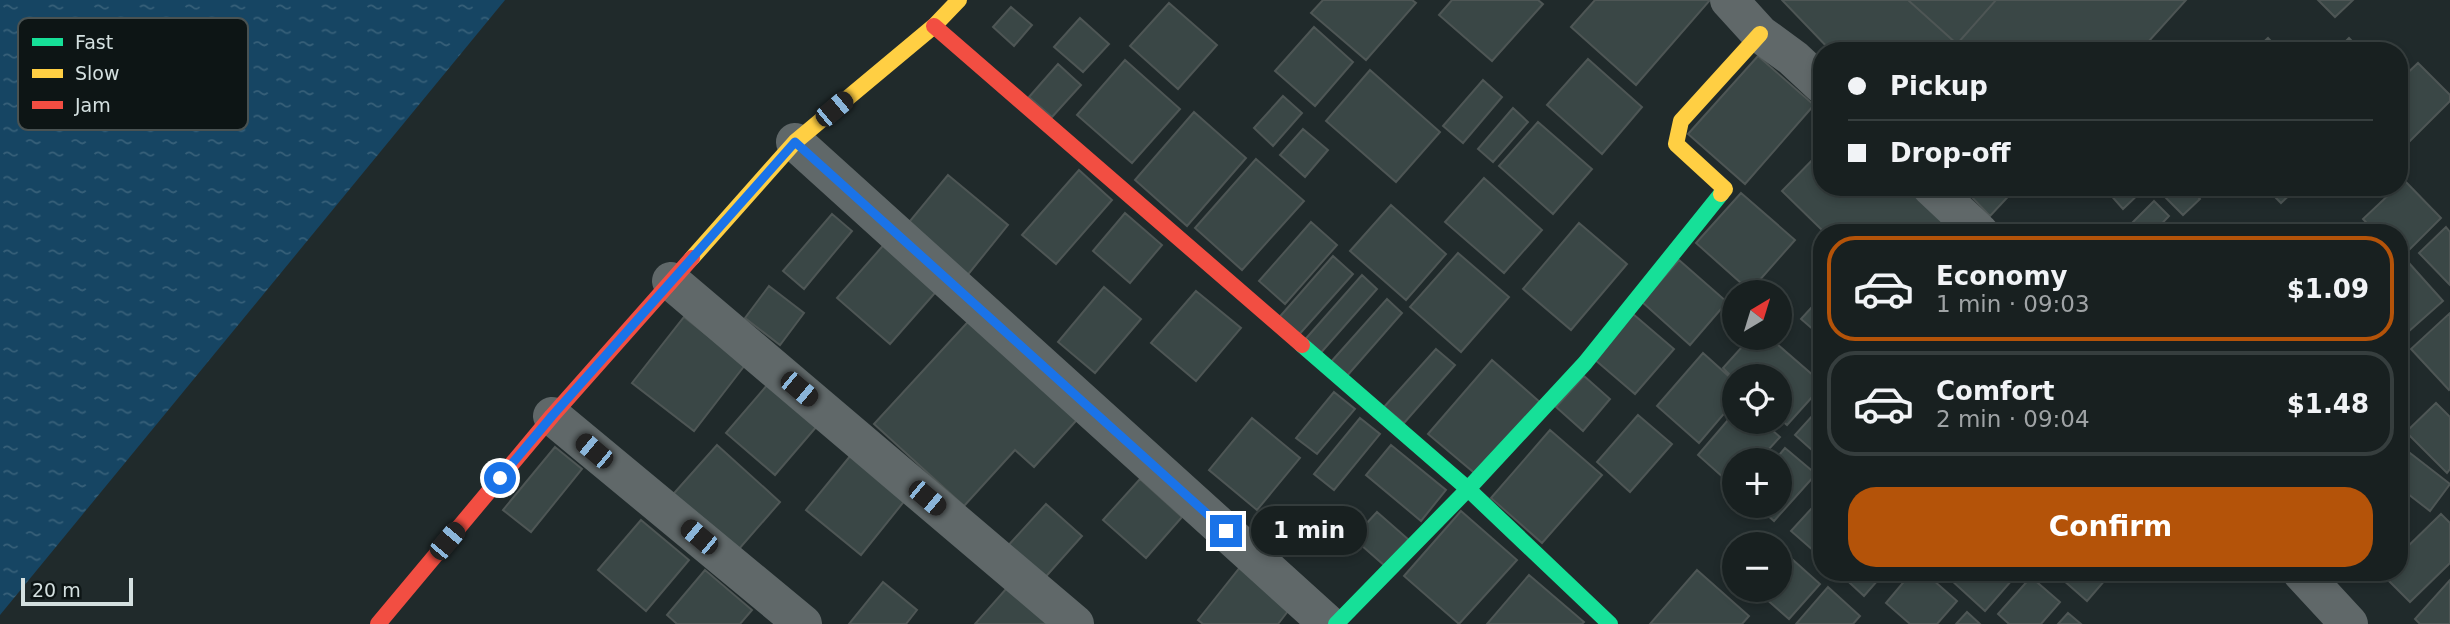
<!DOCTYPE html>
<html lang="en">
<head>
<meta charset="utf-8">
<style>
  :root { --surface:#182020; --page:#212829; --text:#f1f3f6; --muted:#9fa3a5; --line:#363e3e; --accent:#b45309 }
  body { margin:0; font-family:"DejaVu Sans",sans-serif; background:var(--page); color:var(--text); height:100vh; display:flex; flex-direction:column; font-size:26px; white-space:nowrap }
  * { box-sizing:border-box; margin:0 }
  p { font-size:23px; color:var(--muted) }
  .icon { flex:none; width:38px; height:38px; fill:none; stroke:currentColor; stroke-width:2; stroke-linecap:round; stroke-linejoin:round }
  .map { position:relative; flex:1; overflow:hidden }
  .side { position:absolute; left:1813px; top:224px; width:595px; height:357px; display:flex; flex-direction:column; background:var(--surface); border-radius:28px; box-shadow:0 4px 10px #0003,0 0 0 2px var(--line) }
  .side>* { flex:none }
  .top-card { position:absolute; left:1813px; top:42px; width:595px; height:154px; border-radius:28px; box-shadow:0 4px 10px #0003,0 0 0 2px var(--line); display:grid; align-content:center; height:154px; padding:0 35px; background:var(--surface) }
  .needle { width:46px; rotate:38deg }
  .buttons { position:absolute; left:1722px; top:280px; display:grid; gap:14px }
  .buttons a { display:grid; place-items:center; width:70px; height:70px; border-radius:50%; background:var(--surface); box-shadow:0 4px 10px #0003,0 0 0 2px var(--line); font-size:35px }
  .scale { position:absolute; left:21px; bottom:18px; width:112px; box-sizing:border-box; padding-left:7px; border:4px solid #d4e0e0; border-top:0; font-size:19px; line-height:24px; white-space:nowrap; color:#d4e0e0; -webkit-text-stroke:5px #0d1515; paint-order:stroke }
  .end { position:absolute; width:32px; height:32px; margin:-16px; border:9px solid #1a73e8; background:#fff; box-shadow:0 0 0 4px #fff }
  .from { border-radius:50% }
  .bubble { position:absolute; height:49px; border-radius:24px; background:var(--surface); box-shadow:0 4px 10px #0003,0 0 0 2px var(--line); font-size:23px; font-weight:700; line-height:49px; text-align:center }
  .car { position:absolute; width:21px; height:42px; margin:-21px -10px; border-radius:9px; box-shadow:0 0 5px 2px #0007; background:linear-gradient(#222 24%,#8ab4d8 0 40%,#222 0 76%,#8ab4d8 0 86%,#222 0) }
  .top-card b { display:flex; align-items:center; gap:24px; height:66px; font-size:26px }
  .top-card b+b { border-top:2px solid var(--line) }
  .top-card i { width:18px; height:18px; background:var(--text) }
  ul { padding:12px 0 0; list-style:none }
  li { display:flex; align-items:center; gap:21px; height:105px; margin:0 14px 10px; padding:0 21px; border:4px solid var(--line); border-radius:28px }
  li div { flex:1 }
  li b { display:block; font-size:26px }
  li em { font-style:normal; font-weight:700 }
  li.on { border-color:var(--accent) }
  li>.icon { width:63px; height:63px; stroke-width:1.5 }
  .cta { display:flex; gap:14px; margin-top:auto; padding:14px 35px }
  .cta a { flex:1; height:80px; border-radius:28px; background:var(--accent); color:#fff; font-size:28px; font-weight:700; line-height:80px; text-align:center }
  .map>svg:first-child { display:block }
  .water { fill:url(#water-ripples) }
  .building { fill:#3a4746; stroke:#4e5655; stroke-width:2 }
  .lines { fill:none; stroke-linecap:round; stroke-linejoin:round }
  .street { stroke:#606869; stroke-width:38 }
  .fast { stroke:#16e098; stroke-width:16 }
  .slow { stroke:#ffcf43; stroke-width:16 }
  .jam { stroke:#f24e42; stroke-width:16 }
  .route { stroke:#1a73e8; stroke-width:9 }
  .key { fill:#0d1515; stroke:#495252; stroke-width:2 }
  .key-label { font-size:19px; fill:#d4e0e0 }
</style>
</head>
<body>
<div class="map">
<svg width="2450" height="624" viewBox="0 0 2450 624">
  <defs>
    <pattern id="water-ripples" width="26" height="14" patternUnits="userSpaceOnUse" patternTransform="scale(1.75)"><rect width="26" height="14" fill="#164563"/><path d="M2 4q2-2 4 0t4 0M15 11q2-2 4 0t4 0" fill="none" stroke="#376079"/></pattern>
  </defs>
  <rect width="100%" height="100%" fill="#202a2b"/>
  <!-- water -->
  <path class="water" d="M 0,0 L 505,0 L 0,615 Z"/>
  <!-- building -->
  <path class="building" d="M 1323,0 L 1412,0 L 1416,3 L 1366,60 L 1311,13 Z
    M 1452,0 L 1538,0 L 1543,4 L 1492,61 L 1439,15 Z
    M 1595,0 L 1710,0 L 1636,85 L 1571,27 Z
    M 1782,0 L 2186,0 L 2140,51 L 1831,51 Z
    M 1908,0 L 1996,0 L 1957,44 Z
    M 2318,0 L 2353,0 L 2335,17 Z
    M 1169,3 L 1217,45 L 1178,89 L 1130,46 Z
    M 1011,7 L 1032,25 L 1014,46 L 993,27 Z
    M 1080,18 L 1109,44 L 1083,72 L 1054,47 Z
    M 1314,27 L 1353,62 L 1315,106 L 1275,71 Z
    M 2268,38 L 2280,51 L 2254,51 Z
    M 2349,38 L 2361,51 L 2336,51 Z
    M 1758,56 L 1814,105 L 1745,184 L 1688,134 Z
    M 1588,59 L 1642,107 L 1602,154 L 1547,105 Z
    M 1125,60 L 1180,109 L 1132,163 L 1077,115 Z
    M 2418,63 L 2450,95 L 2450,101 L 2404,147 L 2399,143 L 2399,81 Z
    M 1058,64 L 1081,85 L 1052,117 L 1029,97 Z
    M 1370,70 L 1440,132 L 1396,182 L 1326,121 Z
    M 1483,80 L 1502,97 L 1463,143 L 1443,126 Z
    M 1283,96 L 1302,113 L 1273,146 L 1254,128 Z
    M 1513,108 L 1528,122 L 1493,162 L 1478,149 Z
    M 1194,112 L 1246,158 L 1187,226 L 1135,180 Z
    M 1538,122 L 1592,169 L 1553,214 L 1499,166 Z
    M 1303,129 L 1328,150 L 1305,177 L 1280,155 Z
    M 1822,150 L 1822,187 L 1918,187 L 1965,233 L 1825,233 L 1782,191 Z
    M 1256,159 L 1304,201 L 1242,270 L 1195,228 Z
    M 1079,170 L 1112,200 L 1056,264 L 1022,235 Z
    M 948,175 L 1008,225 L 966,277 L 905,227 Z
    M 1484,178 L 1542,230 L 1504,273 L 1445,222 Z
    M 2404,180 L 2441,218 L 2401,258 L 2399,233 L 2376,233 L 2363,219 L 2397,187 L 2399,187 Z
    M 1962,187 L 2017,187 L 1990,216 Z
    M 2112,187 L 2146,187 L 2123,209 L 2108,192 Z
    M 2171,187 L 2189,187 L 2200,199 L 2183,215 L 2163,195 Z
    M 2279,187 L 2298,187 L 2281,203 L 2272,194 Z
    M 1741,193 L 1795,240 L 1750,291 L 1696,243 Z
    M 2154,201 L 2169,216 L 2153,233 L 2122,233 Z
    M 1391,205 L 1446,254 L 1406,300 L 1350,251 Z
    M 1125,213 L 1162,245 L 1130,283 L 1093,251 Z
    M 832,214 L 852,231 L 804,289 L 783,271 Z
    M 1311,222 L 1337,245 L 1285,304 L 1259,281 Z
    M 1579,223 L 1627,264 L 1571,330 L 1523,289 Z
    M 2446,227 L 2450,232 L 2450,285 L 2419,253 Z
    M 888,240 L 941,286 L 890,344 L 837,298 Z
    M 1458,253 L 1509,297 L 1461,352 L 1410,307 Z
    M 1333,256 L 1353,274 L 1296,338 L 1276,321 Z
    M 1679,260 L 1727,302 L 1690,345 L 1642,302 Z
    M 2409,263 L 2443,301 L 2399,340 L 2399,271 Z
    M 1362,275 L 1377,289 L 1318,356 L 1302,343 Z
    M 769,286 L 804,313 L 780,345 L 745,318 Z
    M 1104,287 L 1141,319 L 1095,373 L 1058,342 Z
    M 1196,291 L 1241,328 L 1196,381 L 1151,343 Z
    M 1822,296 L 1822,337 L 1801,319 Z
    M 1387,299 L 1402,313 L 1346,377 L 1330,363 Z
    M 977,312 L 1085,411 L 1034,467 L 1015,450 L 964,506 L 874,424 Z
    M 2450,313 L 2450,389 L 2449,390 L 2411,349 Z
    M 1633,314 L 1674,349 L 1635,394 L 1594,359 Z
    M 684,317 L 745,365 L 694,431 L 632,383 Z
    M 1750,338 L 1770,338 L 1822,383 L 1822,386 L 1787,425 L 1780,419 L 1780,376 L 1734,376 L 1734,379 L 1723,368 Z
    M 1436,349 L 1455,365 L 1404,423 L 1384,407 Z
    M 1703,353 L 1734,381 L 1734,402 L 1699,443 L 1657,406 Z
    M 1492,360 L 1541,403 L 1478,476 L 1428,434 Z
    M 1584,376 L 1610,399 L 1583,431 L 1556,407 Z
    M 768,384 L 817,426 L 775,475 L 726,433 Z
    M 1334,392 L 1355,409 L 1317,454 L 1296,438 Z
    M 2436,403 L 2450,417 L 2450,469 L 2447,473 L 2406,432 Z
    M 1822,405 L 1822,459 L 1795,435 Z
    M 1734,413 L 1734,422 L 1763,422 L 1780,437 L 1759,460 L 1734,460 L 1734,487 L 1698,455 Z
    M 1638,415 L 1672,444 L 1630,492 L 1597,462 Z
    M 1252,418 L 1300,458 L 1257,510 L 1209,470 Z
    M 1360,418 L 1380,434 L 1334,490 L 1314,474 Z
    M 1550,430 L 1602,475 L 1542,543 L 1491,498 Z
    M 717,445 L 780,502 L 732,557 L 668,500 Z
    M 1391,445 L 1446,490 L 1421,521 L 1366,475 Z
    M 2401,446 L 2450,484 L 2430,511 L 2399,487 Z
    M 555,447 L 582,469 L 531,532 L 503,510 Z
    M 1785,448 L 1816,474 L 1774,521 L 1757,506 L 1780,506 L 1780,460 L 1775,460 Z
    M 851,455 L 906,499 L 861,555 L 806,510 Z
    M 1140,479 L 1182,517 L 1146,558 L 1103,520 Z
    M 1822,497 L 1822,558 L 1791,531 Z
    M 1046,504 L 1082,536 L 1041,582 L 1005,549 Z
    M 1461,511 L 1517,560 L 1459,624 L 1404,576 Z
    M 1377,512 L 1409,540 L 1385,566 L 1353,538 Z
    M 2441,514 L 2450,523 L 2450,563 L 2410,602 L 2381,573 L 2399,572 L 2399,555 Z
    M 641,520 L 689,560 L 646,611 L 598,570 Z
    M 1783,551 L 1820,584 L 1789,619 L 1756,590 L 1780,590 L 1780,555 Z
    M 1245,561 L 1295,602 L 1278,624 L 1203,624 L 1198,620 Z
    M 705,570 L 752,610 L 740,624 L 677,624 L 667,615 Z
    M 1697,570 L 1749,616 L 1742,624 L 1650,624 Z
    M 1838,572 L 1885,572 L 1864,596 Z
    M 1912,572 L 1924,572 L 1957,601 L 1937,624 L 1910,624 L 1886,603 Z
    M 1958,572 L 2019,572 L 1985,611 L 1951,580 Z
    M 2054,572 L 2112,572 L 2087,601 Z
    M 1529,575 L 1584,622 L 1582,624 L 1487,624 Z
    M 2031,577 L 2060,602 L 2041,624 L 2009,624 L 1998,614 Z
    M 1014,580 L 1064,624 L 975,624 Z
    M 2450,580 L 2450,624 L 2420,624 L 2415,619 Z
    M 883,582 L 917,610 L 906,624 L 849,624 Z
    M 1828,587 L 1860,616 L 1853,624 L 1796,624 Z
    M 1967,612 L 1980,624 L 1956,624 Z
    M 2068,613 L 2081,624 L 2058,624 Z"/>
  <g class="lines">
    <!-- street -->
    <path class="street" d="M 1729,0 L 1760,34 L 1793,58 L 1822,85
      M 795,142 L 1328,624
      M 1931,187 L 1980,233
      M 671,281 L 1075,624
      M 552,416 L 803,624
      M 2301,572 L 2349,624"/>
    <!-- fast -->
    <path class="fast" d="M 1302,345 L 1468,489 L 1610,624
      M 1336,624 L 1468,489 L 1585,363 L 1721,194"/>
    <!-- slow -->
    <path class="slow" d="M 1721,194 L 1725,189 L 1676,144 L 1681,121 L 1760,34
      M 692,258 L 795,142 L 934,26 L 959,0"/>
    <!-- jam -->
    <path class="jam" d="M 934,26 L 1302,345
      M 378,624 L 552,416 L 692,258"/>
  </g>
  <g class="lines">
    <!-- route -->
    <path class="route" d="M 500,478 L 552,416 L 795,142 L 1226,531"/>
  </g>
  <!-- legend -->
  <rect x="18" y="18" width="230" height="112" rx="10" class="key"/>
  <rect x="32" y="38" width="31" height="8" fill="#16e098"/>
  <rect x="32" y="69" width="31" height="9" fill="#ffcf43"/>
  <rect x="32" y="101" width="31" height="8" fill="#f24e42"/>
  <g class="key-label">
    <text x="75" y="49">Fast</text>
    <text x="75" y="80">Slow</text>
    <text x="75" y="112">Jam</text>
  </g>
</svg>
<div class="buttons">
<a><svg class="needle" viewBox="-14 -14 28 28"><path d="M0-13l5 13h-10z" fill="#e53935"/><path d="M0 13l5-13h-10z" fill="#9fa3a5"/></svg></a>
<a><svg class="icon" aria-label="locate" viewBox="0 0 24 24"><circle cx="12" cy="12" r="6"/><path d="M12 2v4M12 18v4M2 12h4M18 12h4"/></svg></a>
<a>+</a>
<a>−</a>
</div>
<div class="scale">20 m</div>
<i class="end from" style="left:500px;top:478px"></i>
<i class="end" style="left:1226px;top:531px"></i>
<div class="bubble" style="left:1251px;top:506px;width:116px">1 min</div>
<i class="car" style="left:834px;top:109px;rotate:50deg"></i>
<i class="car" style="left:799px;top:389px;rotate:130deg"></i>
<i class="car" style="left:594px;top:451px;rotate:310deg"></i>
<i class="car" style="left:927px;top:498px;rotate:130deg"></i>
<i class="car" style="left:699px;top:537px;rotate:310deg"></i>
<i class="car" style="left:447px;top:541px;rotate:40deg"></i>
<div class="top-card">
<b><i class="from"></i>Pickup</b>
<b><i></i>Drop-off</b>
</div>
<section class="side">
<ul>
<li class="on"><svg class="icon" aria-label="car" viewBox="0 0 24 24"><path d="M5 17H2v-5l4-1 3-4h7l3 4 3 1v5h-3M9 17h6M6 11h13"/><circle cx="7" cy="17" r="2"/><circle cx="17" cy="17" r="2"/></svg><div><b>Economy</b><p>1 min · 09:03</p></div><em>$1.09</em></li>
<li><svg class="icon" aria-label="car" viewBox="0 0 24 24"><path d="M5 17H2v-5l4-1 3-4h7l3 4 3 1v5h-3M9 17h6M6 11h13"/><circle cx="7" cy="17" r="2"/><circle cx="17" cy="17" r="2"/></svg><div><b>Comfort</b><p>2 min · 09:04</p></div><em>$1.48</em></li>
</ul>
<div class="cta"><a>Confirm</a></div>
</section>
</div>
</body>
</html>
